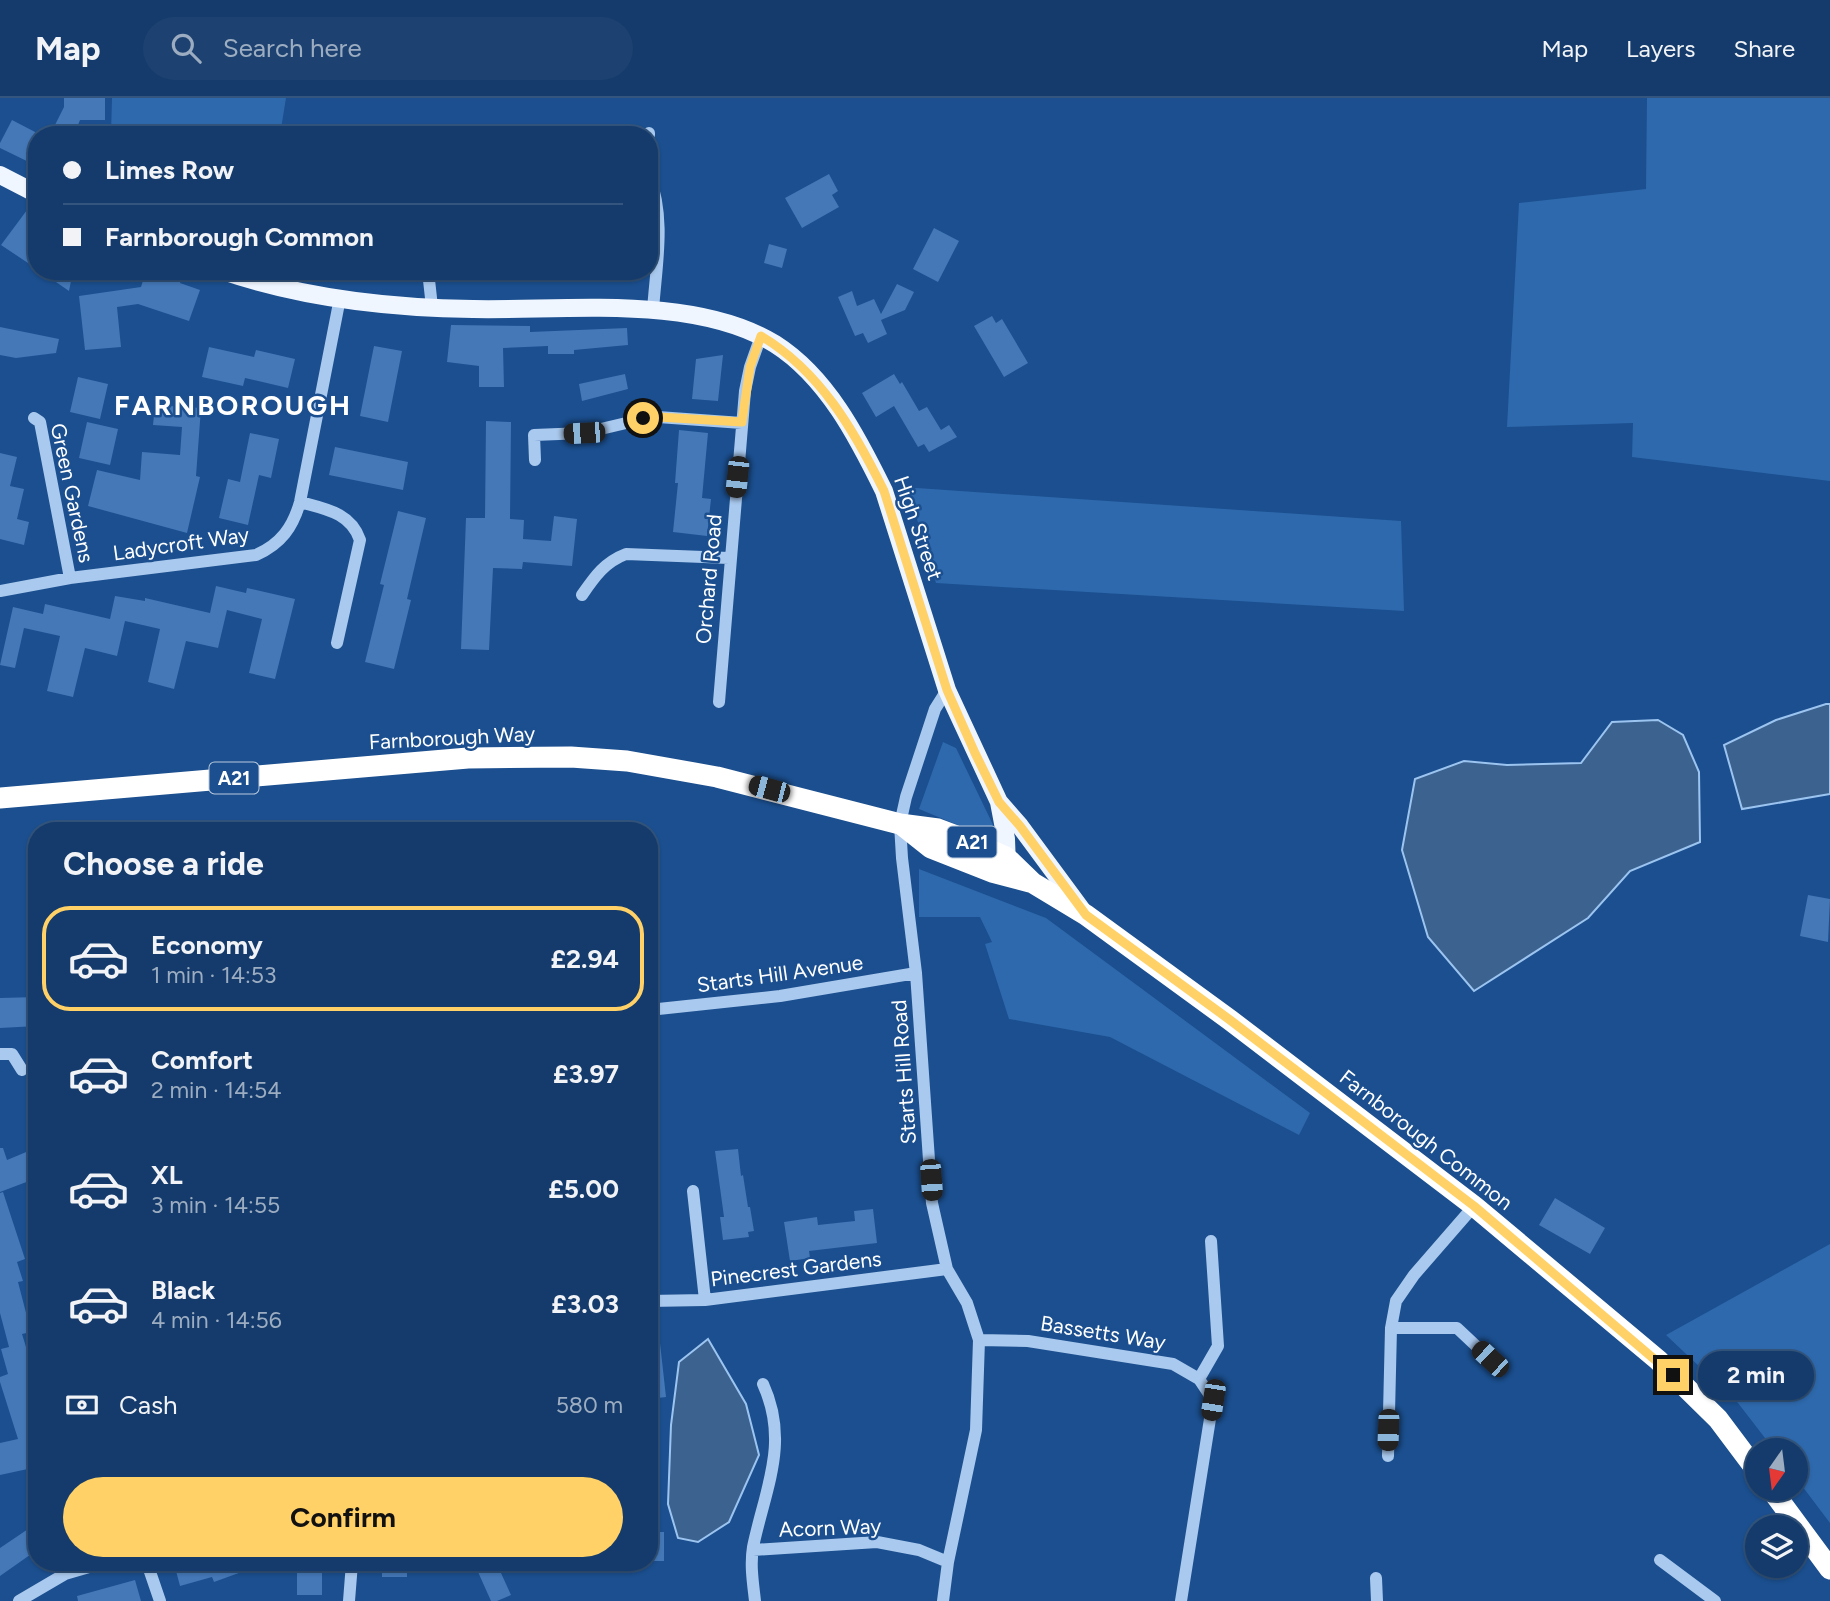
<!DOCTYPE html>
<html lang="en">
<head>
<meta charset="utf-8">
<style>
  :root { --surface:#143b6b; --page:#1d4271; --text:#f1f3f6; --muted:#9dadc1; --line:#33557e; --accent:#ffd166 }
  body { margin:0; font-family:Figtree,sans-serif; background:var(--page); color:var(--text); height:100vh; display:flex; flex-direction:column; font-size:26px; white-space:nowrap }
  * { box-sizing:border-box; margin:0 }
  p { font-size:23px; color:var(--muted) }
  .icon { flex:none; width:38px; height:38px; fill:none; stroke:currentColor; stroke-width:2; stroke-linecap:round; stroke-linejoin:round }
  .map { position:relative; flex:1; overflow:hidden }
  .sheet { position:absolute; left:28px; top:724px; width:630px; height:749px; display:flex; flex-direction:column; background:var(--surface); border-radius:28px; box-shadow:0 2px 5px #0004,0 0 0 2px var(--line) }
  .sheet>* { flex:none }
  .guide { position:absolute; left:28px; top:28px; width:630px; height:154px; border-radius:28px; box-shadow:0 2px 5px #0004,0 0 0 2px var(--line); display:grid; align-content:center; height:154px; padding:0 35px; background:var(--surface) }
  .needle { width:46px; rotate:194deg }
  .buttons { position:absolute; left:1745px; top:1340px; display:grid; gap:14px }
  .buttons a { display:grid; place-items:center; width:63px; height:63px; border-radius:50%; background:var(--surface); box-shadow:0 2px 5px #0004,0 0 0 2px var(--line); font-size:35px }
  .end { position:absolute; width:32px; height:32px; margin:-16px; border:9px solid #ffd166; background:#111; box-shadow:0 0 0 4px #111 }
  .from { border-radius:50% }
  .bubble { position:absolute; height:49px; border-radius:24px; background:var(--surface); box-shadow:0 2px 5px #0004,0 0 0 2px var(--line); font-size:23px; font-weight:700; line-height:49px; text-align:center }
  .car { position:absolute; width:21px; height:42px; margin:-21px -10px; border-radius:9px; box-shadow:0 0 5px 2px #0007; background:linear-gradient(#222 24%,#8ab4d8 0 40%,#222 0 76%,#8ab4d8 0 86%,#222 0) }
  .guide b { display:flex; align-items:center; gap:24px; height:66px; font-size:26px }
  .guide b+b { border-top:2px solid var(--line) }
  .guide i { width:18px; height:18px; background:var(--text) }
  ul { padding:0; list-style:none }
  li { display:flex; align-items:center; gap:21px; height:105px; margin:0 14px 10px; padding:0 21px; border:4px solid transparent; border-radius:28px }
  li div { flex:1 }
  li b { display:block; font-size:26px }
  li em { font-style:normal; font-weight:700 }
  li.active { border-color:var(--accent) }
  li>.icon { width:63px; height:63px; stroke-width:1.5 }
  h2 { padding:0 35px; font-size:32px; line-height:84px }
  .pay { display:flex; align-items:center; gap:18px; height:77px; padding:0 35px; font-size:26px }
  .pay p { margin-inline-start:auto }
  .cta { display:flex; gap:14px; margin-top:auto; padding:14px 35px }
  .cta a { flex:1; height:80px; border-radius:42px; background:var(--accent); color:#111; font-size:28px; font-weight:700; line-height:80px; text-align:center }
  header { display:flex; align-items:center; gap:42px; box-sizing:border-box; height:98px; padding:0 35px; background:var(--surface); border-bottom:2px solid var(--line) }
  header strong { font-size:33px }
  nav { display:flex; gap:38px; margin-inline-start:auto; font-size:24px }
  .search { width:490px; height:63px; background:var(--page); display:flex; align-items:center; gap:18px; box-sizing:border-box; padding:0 24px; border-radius:38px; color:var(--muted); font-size:26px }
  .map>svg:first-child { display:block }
  .green { fill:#2e69ad }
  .water { fill:#3c6290; stroke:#9cc4f0; stroke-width:2 }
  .building { fill:#4478b7 }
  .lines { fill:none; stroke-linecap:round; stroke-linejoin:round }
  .minor { stroke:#a9c9ee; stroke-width:12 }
  .major { stroke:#f0f6ff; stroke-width:18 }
  .highway { stroke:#fff; stroke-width:21 }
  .route { stroke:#ffd166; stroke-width:9 }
  .labels { text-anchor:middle; stroke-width:5; stroke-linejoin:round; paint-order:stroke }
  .shield { fill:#1b4f8f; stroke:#bbcadd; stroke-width:2 }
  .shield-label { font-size:19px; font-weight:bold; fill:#fff }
  .street-label { font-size:21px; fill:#fff; stroke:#1b4f8f }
  .district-label { font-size:28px; font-weight:bold; letter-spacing:2px; fill:#fff; stroke:#1b4f8f }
</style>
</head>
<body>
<header>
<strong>Map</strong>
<div class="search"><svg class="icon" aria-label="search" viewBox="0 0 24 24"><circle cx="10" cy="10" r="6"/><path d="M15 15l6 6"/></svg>Search here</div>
<nav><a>Map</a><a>Layers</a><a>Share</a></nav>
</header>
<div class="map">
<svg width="1830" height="1503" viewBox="0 0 1830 1503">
  <rect width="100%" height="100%" fill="#1b4f8f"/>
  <!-- green -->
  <path class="green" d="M 112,0 L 286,0 L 280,37 L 111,37 Z
    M 1647,0 L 1830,0 L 1830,383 L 1632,359 L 1633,325 L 1507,329 L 1519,105 L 1646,91 Z
    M 917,390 L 1401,423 L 1404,513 L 936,485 L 908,391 Z
    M 943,644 L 956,650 L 996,733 L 989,740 L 919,711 Z
    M 919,771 L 1046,820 L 1310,1015 L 1299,1037 L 1110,939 L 1009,921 L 985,846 L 992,844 L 980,819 L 919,819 Z
    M 1830,1146 L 1830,1425 L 1796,1380 L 1796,1353 L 1775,1353 L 1738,1305 L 1666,1237 Z"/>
  <!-- water -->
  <path class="water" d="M 1826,606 L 1830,606 L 1830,696 L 1742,711 L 1724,647 L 1776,622 Z
    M 1658,622 L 1683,637 L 1699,674 L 1700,744 L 1630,773 L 1588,820 L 1474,893 L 1428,839 L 1402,752 L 1415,681 L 1464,663 L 1507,667 L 1581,665 L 1612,624 Z
    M 708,1241 L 746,1306 L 759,1357 L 729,1424 L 698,1444 L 678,1440 L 668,1406 L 671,1327 L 679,1264 Z"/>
  <!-- building -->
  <path class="building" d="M 64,0 L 105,0 L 105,22 L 80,22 L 74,37 L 50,37 L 64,9 Z
    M 12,22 L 37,35 L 37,68 L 0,50 L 0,45 Z
    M 829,76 L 838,93 L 832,97 L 839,109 L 802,130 L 785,100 Z
    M 27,112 L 37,119 L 37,171 L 1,147 Z
    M 934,130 L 959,143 L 938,184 L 913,171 Z
    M 769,146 L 787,151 L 782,170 L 764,165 Z
    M 40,173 L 73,173 L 69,193 Z
    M 146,173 L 160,173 L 182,180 L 180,185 L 200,192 L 189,223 L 138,206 L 117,209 L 121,249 L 85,252 L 79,198 L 141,189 Z
    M 897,186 L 914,194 L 905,212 L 881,222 L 887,236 L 868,245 L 863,235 L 855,238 L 838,199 L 852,193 L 857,208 L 874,201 L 881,216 Z
    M 992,218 L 996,225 L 1002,221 L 1028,265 L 1004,279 L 974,228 Z
    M 451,227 L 530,228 L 530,234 L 627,230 L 628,247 L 574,252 L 574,256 L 548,256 L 548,248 L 503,250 L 504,289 L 479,289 L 479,268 L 447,264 Z
    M 0,229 L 59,241 L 56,255 L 16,260 L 0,257 Z
    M 374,248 L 402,253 L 388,324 L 360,318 Z
    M 209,249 L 254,259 L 256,252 L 295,261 L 288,290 L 245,280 L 243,288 L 202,279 Z
    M 723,257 L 718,303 L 692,301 L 696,261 Z
    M 625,276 L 628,291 L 582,303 L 579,286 Z
    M 894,276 L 900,286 L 902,284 L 919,313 L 927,309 L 941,332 L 949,327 L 957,339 L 929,354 L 924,346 L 918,349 L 894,308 L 876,319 L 862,295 Z
    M 78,279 L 108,286 L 100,321 L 70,314 Z
    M 155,307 L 201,310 L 196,378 L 200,379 L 187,435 L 88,408 L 97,372 L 140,382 L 142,354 L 180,357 L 182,329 L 153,327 Z
    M 486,323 L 511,324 L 510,421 L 524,422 L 523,441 L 551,443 L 554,418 L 577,421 L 572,468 L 523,464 L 522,471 L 493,470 L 489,552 L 461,551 L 466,420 L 485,420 Z
    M 87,324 L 118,331 L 110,367 L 79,360 Z
    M 679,332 L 708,335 L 702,400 L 711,401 L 707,438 L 673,434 L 678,385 L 675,385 Z
    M 250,335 L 279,341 L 271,380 L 259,377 L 248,427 L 219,420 L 228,381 L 240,384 Z
    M 335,349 L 408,364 L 403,392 L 329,377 Z
    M 0,355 L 17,359 L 10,388 L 24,391 L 17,421 L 29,424 L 24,447 L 0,441 Z
    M 398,413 L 426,420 L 407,501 L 411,502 L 394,571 L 365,564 L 384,487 L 380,486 Z
    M 216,488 L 246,495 L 247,490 L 295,501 L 275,581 L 249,575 L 262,521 L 227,512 L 218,550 L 186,543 L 174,591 L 148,584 L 160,531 L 125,523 L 117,558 L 85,550 L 73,599 L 47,593 L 60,538 L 24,530 L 15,570 L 0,567 L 13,509 L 43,516 L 45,506 L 110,521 L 115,498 L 145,503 L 145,500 L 210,515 Z
    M 1808,797 L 1830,801 L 1828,844 L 1800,838 Z
    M 37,899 L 37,928 L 0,930 L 0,900 Z
    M 0,1050 L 3,1050 L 7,1062 L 31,1052 L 37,1070 L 37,1080 L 0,1094 Z
    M 738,1051 L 741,1078 L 743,1077 L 748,1109 L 750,1109 L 754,1133 L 748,1134 L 749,1139 L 723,1142 L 720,1119 L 724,1119 L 715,1053 Z
    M 3,1094 L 25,1161 L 17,1164 L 23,1183 L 18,1184 L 31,1234 L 22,1236 L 30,1262 L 27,1263 L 37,1294 L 37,1369 L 0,1377 L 0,1345 L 18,1341 L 0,1284 L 0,1279 L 8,1276 L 1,1251 L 9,1249 L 0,1215 L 0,1095 Z
    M 1555,1100 L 1605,1130 L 1590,1156 L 1539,1127 Z
    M 873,1111 L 877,1145 L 809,1153 L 810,1160 L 790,1163 L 784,1124 L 817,1119 L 818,1127 L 855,1123 L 854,1113 Z
    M 659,1236 L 666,1299 L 649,1301 L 649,1237 Z
    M 37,1425 L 37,1452 L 0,1478 L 0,1450 Z
    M 649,1434 L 664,1434 L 664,1463 L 649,1463 Z
    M 188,1465 L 261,1465 L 261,1467 L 214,1484 L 212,1479 L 180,1488 L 175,1469 Z
    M 382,1465 L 407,1465 L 407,1479 L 382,1479 Z
    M 474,1465 L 523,1465 L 501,1475 L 511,1497 L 497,1503 L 491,1503 Z
    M 297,1473 L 322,1473 L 322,1497 L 297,1497 Z
    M 135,1482 L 141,1503 L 78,1503 L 77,1498 Z"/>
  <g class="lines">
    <!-- minor -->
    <path class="minor" d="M 649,35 L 649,37
      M 649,78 C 666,120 656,168 653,212
      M 428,173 L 432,209
      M 34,320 L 40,324 L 70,480
      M 535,362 L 534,337 L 584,335 L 643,321 L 658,319 L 742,325
      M 300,404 C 326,411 351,415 360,442 L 337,545
      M 0,493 L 70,480 L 256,457 C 281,446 293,429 300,404 L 340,200
      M 582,497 C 595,478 605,464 626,456 L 729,460
      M 719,604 L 745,293 L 750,269 L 761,238
      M 649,912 L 780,898 L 916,875
      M 0,956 L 12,956 L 22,972
      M 693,1093 L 705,1202
      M 649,1203 L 705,1202 L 947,1171
      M 1391,1230 L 1457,1230 L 1490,1261
      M 979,1242 L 1028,1243 L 1173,1266 L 1199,1281 L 1213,1302 L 1181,1503
      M 1199,1281 L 1218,1248 L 1211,1143
      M 1388,1358 L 1391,1230 L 1396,1203 L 1414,1177 L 1474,1108
      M 753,1452 L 877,1444 L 919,1452 L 948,1464
      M 1660,1462 L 1715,1503
      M 147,1465 L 160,1503
      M 1376,1480 L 1377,1503
      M 19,1503 L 65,1476 L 103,1465
      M 349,1503 L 352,1465
      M 755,1503 C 753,1485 750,1467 753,1449 C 765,1391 790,1345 763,1286
      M 943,1503 L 948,1464 L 976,1332 L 979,1242 L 967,1205 L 947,1171 L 932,1105 L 916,875 L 902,760 L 900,726 L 906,699 L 935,611 L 947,592"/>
    <!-- major -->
    <path class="major" d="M 0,77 L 37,96
      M 223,173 C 302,200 390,210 473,211 C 565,213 694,196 775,246 C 827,279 858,340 884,393 L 947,592 L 999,704 L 1006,741 L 1007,769
      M 999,704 L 1020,728 L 1082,812"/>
    <!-- highway -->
    <path class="highway" d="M 0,700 L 468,660 L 571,659 L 627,663 L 717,679 L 900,726 L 938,731 L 970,743 L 1006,759 L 1033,785 L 1086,817 L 1230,922 L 1474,1108 L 1658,1262 L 1718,1321 L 1757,1373
      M 902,727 L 931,750 L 992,774 L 1030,784
      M 1771,1391 L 1830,1471"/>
  </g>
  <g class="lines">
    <!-- route -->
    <path class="route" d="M 643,320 L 658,319 L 742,324 L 750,269 L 761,238 C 820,273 854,332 884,393 L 947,592 L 975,655 L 999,704 L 1020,728 L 1086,817 L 1230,922 L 1474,1108 L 1673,1277"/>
  </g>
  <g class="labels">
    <!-- shield labels -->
    <g class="shield">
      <rect x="209.5" y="664.5" width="49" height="31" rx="5"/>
      <rect x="947.5" y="728.5" width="49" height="31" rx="5"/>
    </g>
    <g class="shield-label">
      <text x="234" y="687">A21</text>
      <text x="972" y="751">A21</text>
    </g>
    <!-- street labels -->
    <g class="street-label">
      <text transform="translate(72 395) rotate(78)" y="7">Green Gardens</text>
      <text transform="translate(918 430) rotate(71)" y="7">High Street</text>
      <text transform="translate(181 446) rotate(-8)" y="7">Ladycroft Way</text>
      <text transform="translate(709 481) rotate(-85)" y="7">Orchard Road</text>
      <text transform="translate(452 640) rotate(-3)" y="7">Farnborough Way</text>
      <text transform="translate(780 876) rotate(-8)" y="7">Starts Hill Avenue</text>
      <text transform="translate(904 974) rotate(-94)" y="7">Starts Hill Road</text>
      <text transform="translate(1426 1042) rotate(38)" y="7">Farnborough Common</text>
      <text transform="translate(796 1171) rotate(-7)" y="7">Pinecrest Gardens</text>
      <text transform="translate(1103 1235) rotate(9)" y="7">Bassetts Way</text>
      <text transform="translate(830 1430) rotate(-2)" y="7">Acorn Way</text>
    </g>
    <!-- district labels -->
    <g class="district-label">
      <text x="233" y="317">FARNBOROUGH</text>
    </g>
  </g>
</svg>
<div class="buttons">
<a><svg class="needle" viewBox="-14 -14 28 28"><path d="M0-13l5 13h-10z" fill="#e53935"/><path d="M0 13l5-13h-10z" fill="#9dadc1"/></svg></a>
<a><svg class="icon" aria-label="layers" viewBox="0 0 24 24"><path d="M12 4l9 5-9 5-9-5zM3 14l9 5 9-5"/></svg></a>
</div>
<i class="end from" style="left:643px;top:320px"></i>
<i class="end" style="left:1673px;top:1277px"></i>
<div class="bubble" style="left:1698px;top:1253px;width:116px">2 min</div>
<i class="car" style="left:584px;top:335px;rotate:267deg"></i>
<i class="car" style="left:737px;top:379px;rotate:186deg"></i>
<i class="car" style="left:769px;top:691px;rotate:285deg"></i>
<i class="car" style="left:931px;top:1082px;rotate:176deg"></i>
<i class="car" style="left:1490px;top:1261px;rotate:313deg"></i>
<i class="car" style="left:1213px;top:1302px;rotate:189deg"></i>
<i class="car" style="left:1388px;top:1332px;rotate:182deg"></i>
<div class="guide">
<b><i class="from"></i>Limes Row</b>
<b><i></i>Farnborough Common</b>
</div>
<section class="sheet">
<h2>Choose a ride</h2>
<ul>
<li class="active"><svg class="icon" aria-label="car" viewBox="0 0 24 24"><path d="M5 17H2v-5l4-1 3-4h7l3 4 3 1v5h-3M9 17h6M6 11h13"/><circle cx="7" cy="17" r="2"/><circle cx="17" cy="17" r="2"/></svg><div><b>Economy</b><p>1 min · 14:53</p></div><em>£2.94</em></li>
<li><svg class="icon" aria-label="car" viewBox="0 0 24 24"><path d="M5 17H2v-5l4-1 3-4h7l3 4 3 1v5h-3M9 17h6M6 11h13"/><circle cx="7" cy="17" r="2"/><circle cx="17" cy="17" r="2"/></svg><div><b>Comfort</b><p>2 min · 14:54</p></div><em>£3.97</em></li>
<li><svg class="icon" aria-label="car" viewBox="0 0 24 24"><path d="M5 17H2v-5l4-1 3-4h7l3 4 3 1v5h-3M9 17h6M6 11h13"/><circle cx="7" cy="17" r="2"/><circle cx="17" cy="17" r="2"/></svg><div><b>XL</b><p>3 min · 14:55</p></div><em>£5.00</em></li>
<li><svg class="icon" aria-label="car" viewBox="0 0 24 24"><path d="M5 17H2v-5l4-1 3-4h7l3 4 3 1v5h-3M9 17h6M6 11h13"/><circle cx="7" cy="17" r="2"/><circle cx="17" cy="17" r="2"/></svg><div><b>Black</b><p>4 min · 14:56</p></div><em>£3.03</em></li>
</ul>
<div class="pay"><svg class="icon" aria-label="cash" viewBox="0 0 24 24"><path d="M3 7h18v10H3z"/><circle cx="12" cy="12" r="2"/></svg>Cash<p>580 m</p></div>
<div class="cta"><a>Confirm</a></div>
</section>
</div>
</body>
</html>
